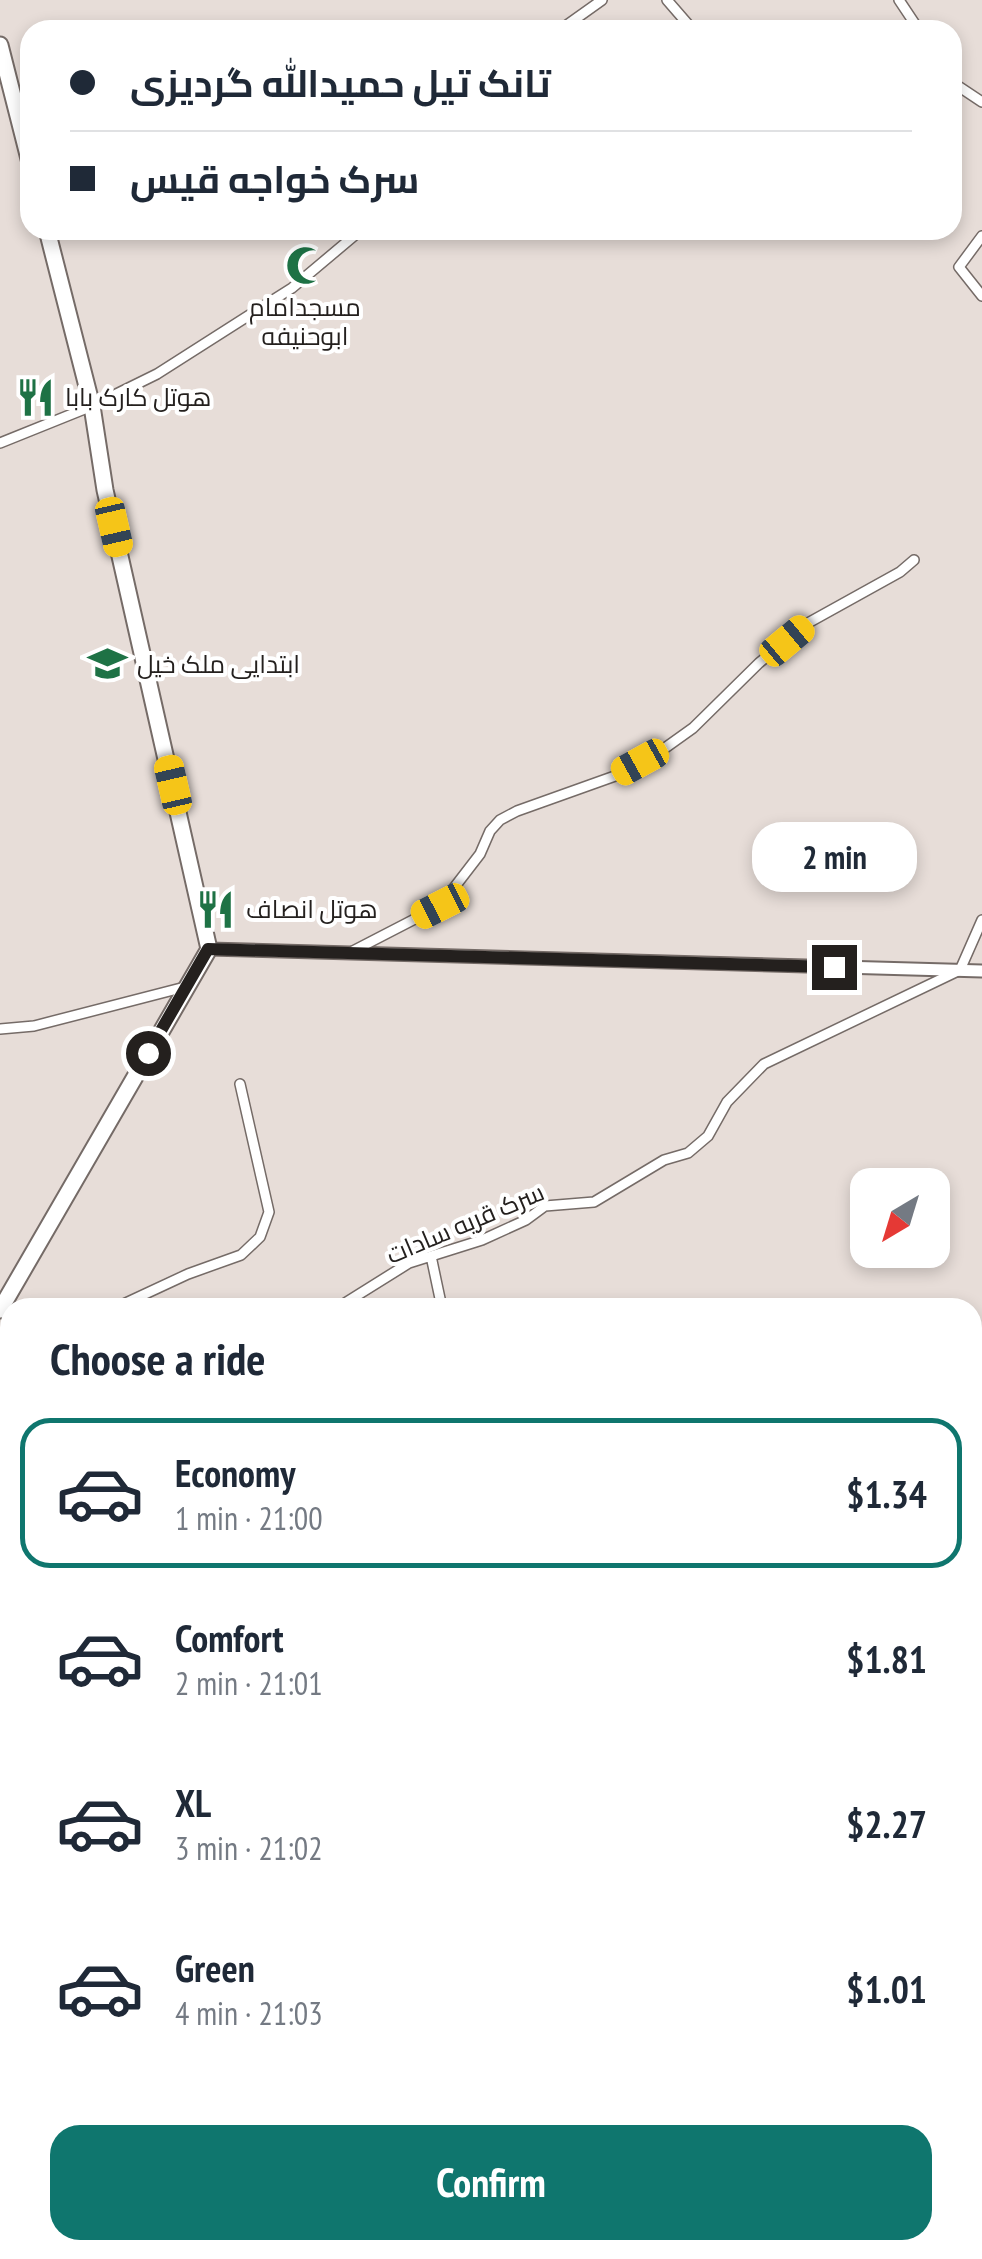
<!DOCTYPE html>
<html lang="en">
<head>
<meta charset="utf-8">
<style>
  :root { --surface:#fff; --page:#f2f2f3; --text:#1f2937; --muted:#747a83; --line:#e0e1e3; --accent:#0f766e }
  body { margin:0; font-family:"PT Sans Narrow",Cairo,sans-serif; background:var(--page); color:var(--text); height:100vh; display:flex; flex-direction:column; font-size:38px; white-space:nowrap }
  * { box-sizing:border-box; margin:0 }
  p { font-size:32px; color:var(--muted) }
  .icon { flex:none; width:55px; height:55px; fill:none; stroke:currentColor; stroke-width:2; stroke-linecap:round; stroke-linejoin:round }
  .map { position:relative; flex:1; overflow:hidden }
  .drawer { position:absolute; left:0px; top:1298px; width:982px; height:962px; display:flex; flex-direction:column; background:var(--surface); border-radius:30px 30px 0 0; box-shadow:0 5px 15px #0003 }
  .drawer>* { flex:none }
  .guide { position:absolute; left:20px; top:20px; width:942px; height:220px; border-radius:30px; box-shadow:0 5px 15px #0003; display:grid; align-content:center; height:220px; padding:0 50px; background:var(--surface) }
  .needle { width:65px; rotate:218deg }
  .tools { position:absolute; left:850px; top:1168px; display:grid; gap:20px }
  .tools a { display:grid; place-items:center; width:100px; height:100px; border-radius:20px; background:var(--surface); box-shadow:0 5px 15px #0003; font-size:50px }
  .end { position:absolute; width:45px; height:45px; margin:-22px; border:12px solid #24201e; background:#fff; box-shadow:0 0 0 5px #fff }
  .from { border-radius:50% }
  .bubble { position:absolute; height:70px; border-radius:30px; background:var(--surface); box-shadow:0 5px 15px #0003; font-size:32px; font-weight:700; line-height:70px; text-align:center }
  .car { position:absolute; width:30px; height:60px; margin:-30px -15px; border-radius:12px; box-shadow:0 0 8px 2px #0007; background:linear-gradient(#f5c518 24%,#345 0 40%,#f5c518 0 76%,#345 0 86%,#f5c518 0) }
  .guide b { display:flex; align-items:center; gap:35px; height:95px; font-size:38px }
  .guide b+b { border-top:2px solid var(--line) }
  .guide i { width:25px; height:25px; background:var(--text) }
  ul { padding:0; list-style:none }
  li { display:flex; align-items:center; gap:30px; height:150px; margin:0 20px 15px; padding:0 30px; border:5px solid transparent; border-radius:30px }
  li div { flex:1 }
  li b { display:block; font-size:38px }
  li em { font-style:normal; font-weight:700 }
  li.current { border-color:var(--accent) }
  li>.icon { width:90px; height:90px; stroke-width:1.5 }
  h2 { padding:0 50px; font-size:45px; line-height:120px }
  .action { display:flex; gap:20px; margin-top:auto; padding:20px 50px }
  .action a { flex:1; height:115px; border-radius:30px; background:var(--accent); color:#fff; font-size:40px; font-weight:700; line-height:115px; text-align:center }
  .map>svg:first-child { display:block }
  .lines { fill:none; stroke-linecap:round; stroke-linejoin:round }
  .river { stroke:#90b4d9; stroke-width:15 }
  .minor-casing { stroke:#756b67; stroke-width:12 }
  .tertiary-casing { stroke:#756b67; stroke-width:15 }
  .trunk-casing { stroke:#756b67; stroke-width:19 }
  .minor { stroke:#fff; stroke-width:9 }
  .tertiary { stroke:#fff; stroke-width:11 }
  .trunk { stroke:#fff; stroke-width:15 }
  .route { stroke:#24201e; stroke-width:12 }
  .labels { text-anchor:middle; stroke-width:8; stroke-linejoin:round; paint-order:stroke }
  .poi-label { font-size:25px; fill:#24201e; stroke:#fff; text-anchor:start }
  .street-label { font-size:25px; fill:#24201e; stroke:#fff }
</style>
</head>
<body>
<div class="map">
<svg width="982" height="2259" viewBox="0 0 982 2259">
  <rect width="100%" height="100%" fill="#e7ddd8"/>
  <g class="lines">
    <!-- river -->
    <path class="river" d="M 972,1372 L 982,1369
      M 0,1641 L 10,1641"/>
    <defs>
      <path id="minor" d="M 667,0 L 693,30
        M 899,0 L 919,30
        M 560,30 L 602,0
        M 952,82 L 982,102
        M 982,236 L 959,267 L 982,296
        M 0,443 L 92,406 L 157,374 L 292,288 L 361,230
        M 349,953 L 440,906 L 480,854 L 490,831 L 500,820 L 517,811 L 615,776 L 665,748 L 693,728 L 759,663 L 808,623 L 900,572 L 914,560
        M 0,1029 L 34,1026 L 185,987
        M 431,1256 L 442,1308
        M 115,1308 L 188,1274 L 241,1255 L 260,1237 L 269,1212 L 240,1084
        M 337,1308 L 409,1263 L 482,1240 L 526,1220 L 545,1206 L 594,1202 L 664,1160 L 688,1153 L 708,1136 L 727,1102 L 764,1064 L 960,970 L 982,920
        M 0,1357 L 10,1352
        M 972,1477 L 982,1481
        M 972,1694 L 982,1694
        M 972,1872 L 982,1870
        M 972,2144 L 982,2140
        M 637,2250 L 640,2259
        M 291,2259 L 299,2250"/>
      <path id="tertiary" d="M 209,949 L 982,971
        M 0,1802 L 10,1804
        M 0,2138 L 10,2127
        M 972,2156 L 982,2161"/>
      <path id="trunk" d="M 0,45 L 30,163
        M 0,1310 L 209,949 L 105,490 L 92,406 L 47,230"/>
    </defs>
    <!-- minor casing -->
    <use href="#minor" class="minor-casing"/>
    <!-- tertiary casing -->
    <use href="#tertiary" class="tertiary-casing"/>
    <!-- trunk casing -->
    <use href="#trunk" class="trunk-casing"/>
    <!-- minor -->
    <use href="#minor" class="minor"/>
    <!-- tertiary -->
    <use href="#tertiary" class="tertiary"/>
    <!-- trunk -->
    <use href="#trunk" class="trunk"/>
  </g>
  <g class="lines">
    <!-- route -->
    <path class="route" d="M 148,1053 L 208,949 L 834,967"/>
  </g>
  <!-- icons -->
  <defs>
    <symbol id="mosque-bare" viewBox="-9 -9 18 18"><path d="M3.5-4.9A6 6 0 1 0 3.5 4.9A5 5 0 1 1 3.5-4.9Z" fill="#1e7245" stroke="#fff" stroke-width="2.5" paint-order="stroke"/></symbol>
    <symbol id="restaurant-bare" viewBox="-9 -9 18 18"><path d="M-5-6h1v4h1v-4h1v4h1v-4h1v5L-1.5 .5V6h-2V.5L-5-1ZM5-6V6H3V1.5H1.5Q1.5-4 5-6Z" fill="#1e7245" stroke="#fff" stroke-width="2.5" paint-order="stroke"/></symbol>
    <symbol id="school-bare" viewBox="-9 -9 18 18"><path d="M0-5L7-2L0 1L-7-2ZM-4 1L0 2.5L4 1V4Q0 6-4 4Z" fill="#1e7245" stroke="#fff" stroke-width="2.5" paint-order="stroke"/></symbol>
  </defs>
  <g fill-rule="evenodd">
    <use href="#mosque-bare" x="278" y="238" width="55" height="55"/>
    <use href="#restaurant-bare" x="8" y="370" width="55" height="55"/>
    <use href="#school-bare" x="80" y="636" width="55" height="55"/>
    <use href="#restaurant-bare" x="188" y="882" width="55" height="55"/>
  </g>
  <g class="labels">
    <!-- poi labels -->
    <g class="poi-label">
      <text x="305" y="316" text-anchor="middle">مسجدامام<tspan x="305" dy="29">ابوحنیفه</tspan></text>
      <text x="65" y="406">هوتل کارک بابا</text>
      <text x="137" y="673">ابتدایی ملک خیل</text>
      <text x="246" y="918">هوتل انصاف</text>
    </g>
    <!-- street labels -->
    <g class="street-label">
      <text transform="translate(465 1223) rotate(-23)" y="9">سرک قریه سادات</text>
    </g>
  </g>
</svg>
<div class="tools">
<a><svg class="needle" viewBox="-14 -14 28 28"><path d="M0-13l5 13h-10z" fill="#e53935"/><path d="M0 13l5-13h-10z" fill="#747a83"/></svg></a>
</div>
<i class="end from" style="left:148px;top:1053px"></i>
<i class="end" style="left:834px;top:967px"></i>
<div class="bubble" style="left:752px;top:822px;width:165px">2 min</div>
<i class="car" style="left:114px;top:527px;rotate:167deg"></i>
<i class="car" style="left:787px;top:641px;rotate:50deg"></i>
<i class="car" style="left:640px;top:762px;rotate:241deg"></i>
<i class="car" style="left:173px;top:785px;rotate:347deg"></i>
<i class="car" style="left:440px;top:906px;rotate:243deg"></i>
<div class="guide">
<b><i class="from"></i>تانک تیل حمیدالله گردیزی</b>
<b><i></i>سرک خواجه قیس</b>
</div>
<section class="drawer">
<h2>Choose a ride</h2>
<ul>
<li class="current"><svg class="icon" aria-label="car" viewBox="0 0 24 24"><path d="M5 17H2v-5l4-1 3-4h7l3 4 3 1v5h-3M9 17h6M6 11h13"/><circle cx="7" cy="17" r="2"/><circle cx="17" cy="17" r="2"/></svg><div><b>Economy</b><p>1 min · 21:00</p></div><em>$1.34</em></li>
<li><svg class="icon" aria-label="car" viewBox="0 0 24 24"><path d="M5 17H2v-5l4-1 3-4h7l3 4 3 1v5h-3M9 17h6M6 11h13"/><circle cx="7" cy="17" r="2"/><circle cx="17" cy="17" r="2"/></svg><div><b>Comfort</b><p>2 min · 21:01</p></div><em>$1.81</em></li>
<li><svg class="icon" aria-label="car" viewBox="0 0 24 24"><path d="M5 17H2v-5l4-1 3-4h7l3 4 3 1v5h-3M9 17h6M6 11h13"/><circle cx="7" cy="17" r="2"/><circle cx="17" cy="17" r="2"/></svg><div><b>XL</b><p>3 min · 21:02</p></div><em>$2.27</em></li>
<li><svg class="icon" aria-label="car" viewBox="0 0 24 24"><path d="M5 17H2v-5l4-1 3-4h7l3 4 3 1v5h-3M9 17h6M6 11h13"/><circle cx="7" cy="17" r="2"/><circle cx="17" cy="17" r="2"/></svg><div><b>Green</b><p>4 min · 21:03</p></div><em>$1.01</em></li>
</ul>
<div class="action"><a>Confirm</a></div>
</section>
</div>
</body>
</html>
